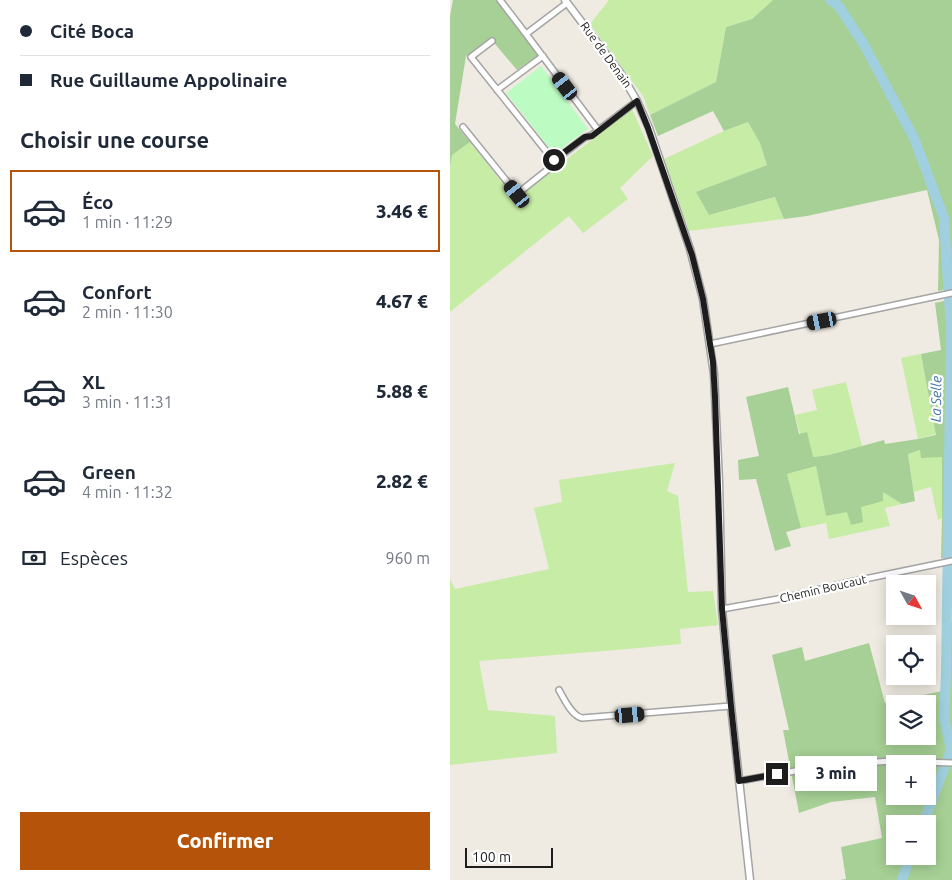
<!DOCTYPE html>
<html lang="fr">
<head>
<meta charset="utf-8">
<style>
  :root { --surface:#fff; --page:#f6f6f7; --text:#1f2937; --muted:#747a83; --line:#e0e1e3; --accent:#b45309 }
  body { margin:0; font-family:Ubuntu,sans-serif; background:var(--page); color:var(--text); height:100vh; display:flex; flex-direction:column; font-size:19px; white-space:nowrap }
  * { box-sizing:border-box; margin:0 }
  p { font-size:16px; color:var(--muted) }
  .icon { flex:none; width:28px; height:28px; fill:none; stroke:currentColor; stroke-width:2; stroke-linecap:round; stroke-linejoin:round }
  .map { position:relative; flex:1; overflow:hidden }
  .panel { display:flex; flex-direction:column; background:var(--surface); width:450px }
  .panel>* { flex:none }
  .guide { display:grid; align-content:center; height:110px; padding:0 20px; background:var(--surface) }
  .needle { width:32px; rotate:130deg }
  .controls { position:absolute; left:436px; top:575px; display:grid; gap:10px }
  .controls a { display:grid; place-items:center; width:50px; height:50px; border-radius:0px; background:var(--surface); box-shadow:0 2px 12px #0003; font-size:25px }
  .scale { position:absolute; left:15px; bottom:12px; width:88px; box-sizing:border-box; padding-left:5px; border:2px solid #1d1d1d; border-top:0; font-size:14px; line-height:18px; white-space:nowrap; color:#1d1d1d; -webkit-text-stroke:4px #fff; paint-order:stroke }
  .end { position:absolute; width:22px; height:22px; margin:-11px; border:6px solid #1d1d1d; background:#fff; box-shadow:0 0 0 2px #fff }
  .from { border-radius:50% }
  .bubble { position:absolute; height:35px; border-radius:0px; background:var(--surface); box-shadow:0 2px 12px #0003; font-size:16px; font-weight:800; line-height:35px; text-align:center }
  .car { position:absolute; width:15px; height:30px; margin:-15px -8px; border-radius:6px; box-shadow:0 0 4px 1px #0007; background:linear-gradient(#222 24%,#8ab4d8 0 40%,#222 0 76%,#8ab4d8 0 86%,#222 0) }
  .guide b { display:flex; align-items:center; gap:18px; height:48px; font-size:19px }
  .guide b+b { border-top:1px solid var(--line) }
  .guide i { width:12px; height:12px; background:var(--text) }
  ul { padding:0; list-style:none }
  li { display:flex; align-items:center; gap:15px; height:82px; margin:0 10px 8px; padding:0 10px; border:2px solid transparent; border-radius:0px }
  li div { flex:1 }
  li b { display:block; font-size:19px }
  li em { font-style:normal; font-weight:800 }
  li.selected { border-color:var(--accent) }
  li>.icon { width:45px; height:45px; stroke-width:1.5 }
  h2 { padding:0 20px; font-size:22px; line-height:60px }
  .pay { display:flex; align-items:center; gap:12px; height:55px; padding:0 20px; font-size:19px }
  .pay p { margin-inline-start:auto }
  .button { display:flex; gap:10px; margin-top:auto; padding:10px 20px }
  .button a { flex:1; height:58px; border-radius:0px; background:var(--accent); color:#fff; font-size:20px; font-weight:800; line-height:58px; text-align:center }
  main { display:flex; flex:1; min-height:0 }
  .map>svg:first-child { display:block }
  .grass { fill:#c7eca5 }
  .forest { fill:#a6d095; fill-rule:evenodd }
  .park { fill:#bcfcc2 }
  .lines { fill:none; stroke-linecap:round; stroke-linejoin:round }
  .river { stroke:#a0d0df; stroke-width:10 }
  .minor-casing { stroke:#a4a4a4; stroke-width:8 }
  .tertiary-casing { stroke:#a4a4a4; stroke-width:9 }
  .minor { stroke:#fff; stroke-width:5 }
  .tertiary { stroke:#fff; stroke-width:6 }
  .route { stroke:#1d1d1d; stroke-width:6 }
  .labels { text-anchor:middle; stroke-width:4.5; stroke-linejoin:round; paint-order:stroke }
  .street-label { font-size:12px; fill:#1d1d1d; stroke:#fff }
  .water-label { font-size:14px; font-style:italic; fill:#4275a9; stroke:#fff }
</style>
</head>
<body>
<main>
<section class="panel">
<div class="guide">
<b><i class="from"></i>Cité Boca</b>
<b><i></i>Rue Guillaume Appolinaire</b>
</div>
<h2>Choisir une course</h2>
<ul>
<li class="selected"><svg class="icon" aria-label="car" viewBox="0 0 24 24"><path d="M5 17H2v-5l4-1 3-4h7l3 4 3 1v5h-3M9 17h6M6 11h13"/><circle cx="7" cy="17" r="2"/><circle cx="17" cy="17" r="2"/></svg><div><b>Éco</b><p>1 min · 11:29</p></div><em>3.46 €</em></li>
<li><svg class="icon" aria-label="car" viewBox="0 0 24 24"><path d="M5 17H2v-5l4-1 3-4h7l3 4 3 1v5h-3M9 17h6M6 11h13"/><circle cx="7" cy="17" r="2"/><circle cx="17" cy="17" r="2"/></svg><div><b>Confort</b><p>2 min · 11:30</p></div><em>4.67 €</em></li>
<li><svg class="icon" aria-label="car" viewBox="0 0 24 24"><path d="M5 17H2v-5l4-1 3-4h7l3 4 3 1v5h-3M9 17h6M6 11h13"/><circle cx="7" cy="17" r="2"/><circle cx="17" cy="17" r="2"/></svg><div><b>XL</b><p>3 min · 11:31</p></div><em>5.88 €</em></li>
<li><svg class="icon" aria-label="car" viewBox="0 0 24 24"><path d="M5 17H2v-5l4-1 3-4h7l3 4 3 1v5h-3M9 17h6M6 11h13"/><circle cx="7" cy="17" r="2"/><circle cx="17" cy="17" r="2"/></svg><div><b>Green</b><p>4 min · 11:32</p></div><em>2.82 €</em></li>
</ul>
<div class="pay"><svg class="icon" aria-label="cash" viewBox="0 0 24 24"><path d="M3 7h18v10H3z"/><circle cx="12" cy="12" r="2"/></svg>Espèces<p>960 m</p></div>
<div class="button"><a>Confirmer</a></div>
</section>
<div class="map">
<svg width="502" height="880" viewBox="0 0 502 880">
  <rect width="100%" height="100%" fill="#efebe2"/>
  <!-- grass -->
  <path class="grass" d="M 159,0 L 323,0 L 302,19 L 276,27 L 266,82 L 200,115 L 193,96 L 140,24 Z
    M 182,109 L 203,156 L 170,188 L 178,199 L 133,233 L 119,216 L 0,312 L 0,167 L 2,155 L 20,142 L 65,199 Z
    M 298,122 L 310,143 L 317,165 L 247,192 L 259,215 L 326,197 L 334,219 L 239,231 L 214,159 L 274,131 Z
    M 471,354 L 486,434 L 468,439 L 451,358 Z
    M 396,382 L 412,446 L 379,455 L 362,457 L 357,433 L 350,434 L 345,415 L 367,410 L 362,390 Z
    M 470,450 L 492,457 L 492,518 L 488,520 L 481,487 L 464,492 L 458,454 Z
    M 225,463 L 217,491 L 228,496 L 238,592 L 263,591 L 268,625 L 230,629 L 231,644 L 166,650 L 29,661 L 38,710 L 105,716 L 107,753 L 0,765 L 0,579 L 5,589 L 99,569 L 84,508 L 112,502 L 109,480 Z
    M 366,466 L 376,516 L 411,507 L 433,492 L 452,504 L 435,508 L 440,526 L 379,539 L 376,523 L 351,528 L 337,474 Z"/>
  <!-- forest -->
  <path class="forest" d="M 3,0 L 46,0 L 88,55 L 67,70 L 40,38 L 16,56 L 5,124 L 20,142 L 2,155 L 0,167 L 0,16 Z
    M 323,0 L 502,0 L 502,288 L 488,291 L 489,240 L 477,190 L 357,216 L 334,219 L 325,197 L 259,215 L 246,192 L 317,165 L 310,143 L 298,122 L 274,131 L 263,111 L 208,136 L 200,115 L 266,82 L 276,27 L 302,19 Z
    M 502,299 L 502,558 L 491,558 L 492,518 L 492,457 L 471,458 L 470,450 L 458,454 L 465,501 L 452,504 L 433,492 L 433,501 L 411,507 L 413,522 L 401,525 L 397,512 L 376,516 L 366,466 L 337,474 L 351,528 L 336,532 L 341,546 L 325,551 L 306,479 L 289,480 L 288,460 L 309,456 L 296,397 L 338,387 L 349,434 L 357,432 L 363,457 L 379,455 L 434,440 L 435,444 L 468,439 L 486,435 L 471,354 L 491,350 L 485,303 Z
    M 502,621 L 502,880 L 390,880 L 396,879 L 391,847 L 432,838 L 425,797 L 381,802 L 349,813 L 333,730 L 339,730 L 322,655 L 352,647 L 355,661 L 419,643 L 435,703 L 492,691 L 492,623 ZM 445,704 L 478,704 L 478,736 L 445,736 ZM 445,764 L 478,764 L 478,796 L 445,796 ZM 445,824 L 478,824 L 478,856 L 445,856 Z"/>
  <!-- park -->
  <path class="park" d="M 91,66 L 138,129 L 104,154 L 56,93 Z"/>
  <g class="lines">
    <!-- river -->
    <path class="river" d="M 380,0 L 388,5 L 413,43 L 464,138 L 494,218 L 501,330 L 496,673 L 494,718 L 501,750 L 473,824
      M 452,880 L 460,856"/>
    <defs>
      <path id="minor" d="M 50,0 L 76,34 L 148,130
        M 76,34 L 117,3
        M 42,41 L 21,57 L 104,161 L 134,138 L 142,135 L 187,101
        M 47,90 L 93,56
        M 13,127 L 67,194 L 101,167 L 103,164 L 104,161
        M 260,344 L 502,293
        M 272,609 L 334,598 L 405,581 L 502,561
        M 109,690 C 114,699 122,716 132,718 L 281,706
        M 289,781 L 379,765 L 443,761 L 502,763"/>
      <path id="tertiary" d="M 115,0 L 171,74 L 187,101 L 199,128 L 240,249 L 253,299 L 264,374 L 269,482 L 272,609 L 281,706 L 300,880"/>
    </defs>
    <!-- minor casing -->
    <use href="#minor" class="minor-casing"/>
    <!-- tertiary casing -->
    <use href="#tertiary" class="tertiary-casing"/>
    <!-- minor -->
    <use href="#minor" class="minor"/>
    <!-- tertiary -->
    <use href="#tertiary" class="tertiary"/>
  </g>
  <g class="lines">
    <!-- route -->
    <path class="route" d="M 104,160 L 135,137 L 142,136 L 187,101 L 198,128 L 242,255 L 253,299 L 260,344 L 263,362 L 265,397 L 272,609 L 281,706 L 289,781 L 327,774"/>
  </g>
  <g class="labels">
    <!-- street labels -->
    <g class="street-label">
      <text transform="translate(156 55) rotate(54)" y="4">Rue de Denain</text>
      <text transform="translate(373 589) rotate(-13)" y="4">Chemin Boucaut</text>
    </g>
    <!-- water labels -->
    <g class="water-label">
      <text transform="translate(486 399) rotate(-89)" y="5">La Selle</text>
    </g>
  </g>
</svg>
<div class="controls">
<a><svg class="needle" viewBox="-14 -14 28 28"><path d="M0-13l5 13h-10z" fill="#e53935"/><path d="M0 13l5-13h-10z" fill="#747a83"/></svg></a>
<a><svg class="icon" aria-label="locate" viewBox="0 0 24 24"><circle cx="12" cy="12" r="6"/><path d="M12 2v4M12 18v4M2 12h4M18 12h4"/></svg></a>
<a><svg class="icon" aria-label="layers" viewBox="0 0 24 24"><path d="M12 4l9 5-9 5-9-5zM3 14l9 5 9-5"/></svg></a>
<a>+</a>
<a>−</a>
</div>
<div class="scale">100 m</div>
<i class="end from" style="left:104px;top:160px"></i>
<i class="end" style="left:327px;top:774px"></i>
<div class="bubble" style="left:345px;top:756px;width:82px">3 min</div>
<i class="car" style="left:115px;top:86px;rotate:323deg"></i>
<i class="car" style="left:67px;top:194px;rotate:321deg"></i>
<i class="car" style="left:372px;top:321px;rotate:259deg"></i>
<i class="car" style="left:180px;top:715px;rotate:85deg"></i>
</div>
</main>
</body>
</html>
